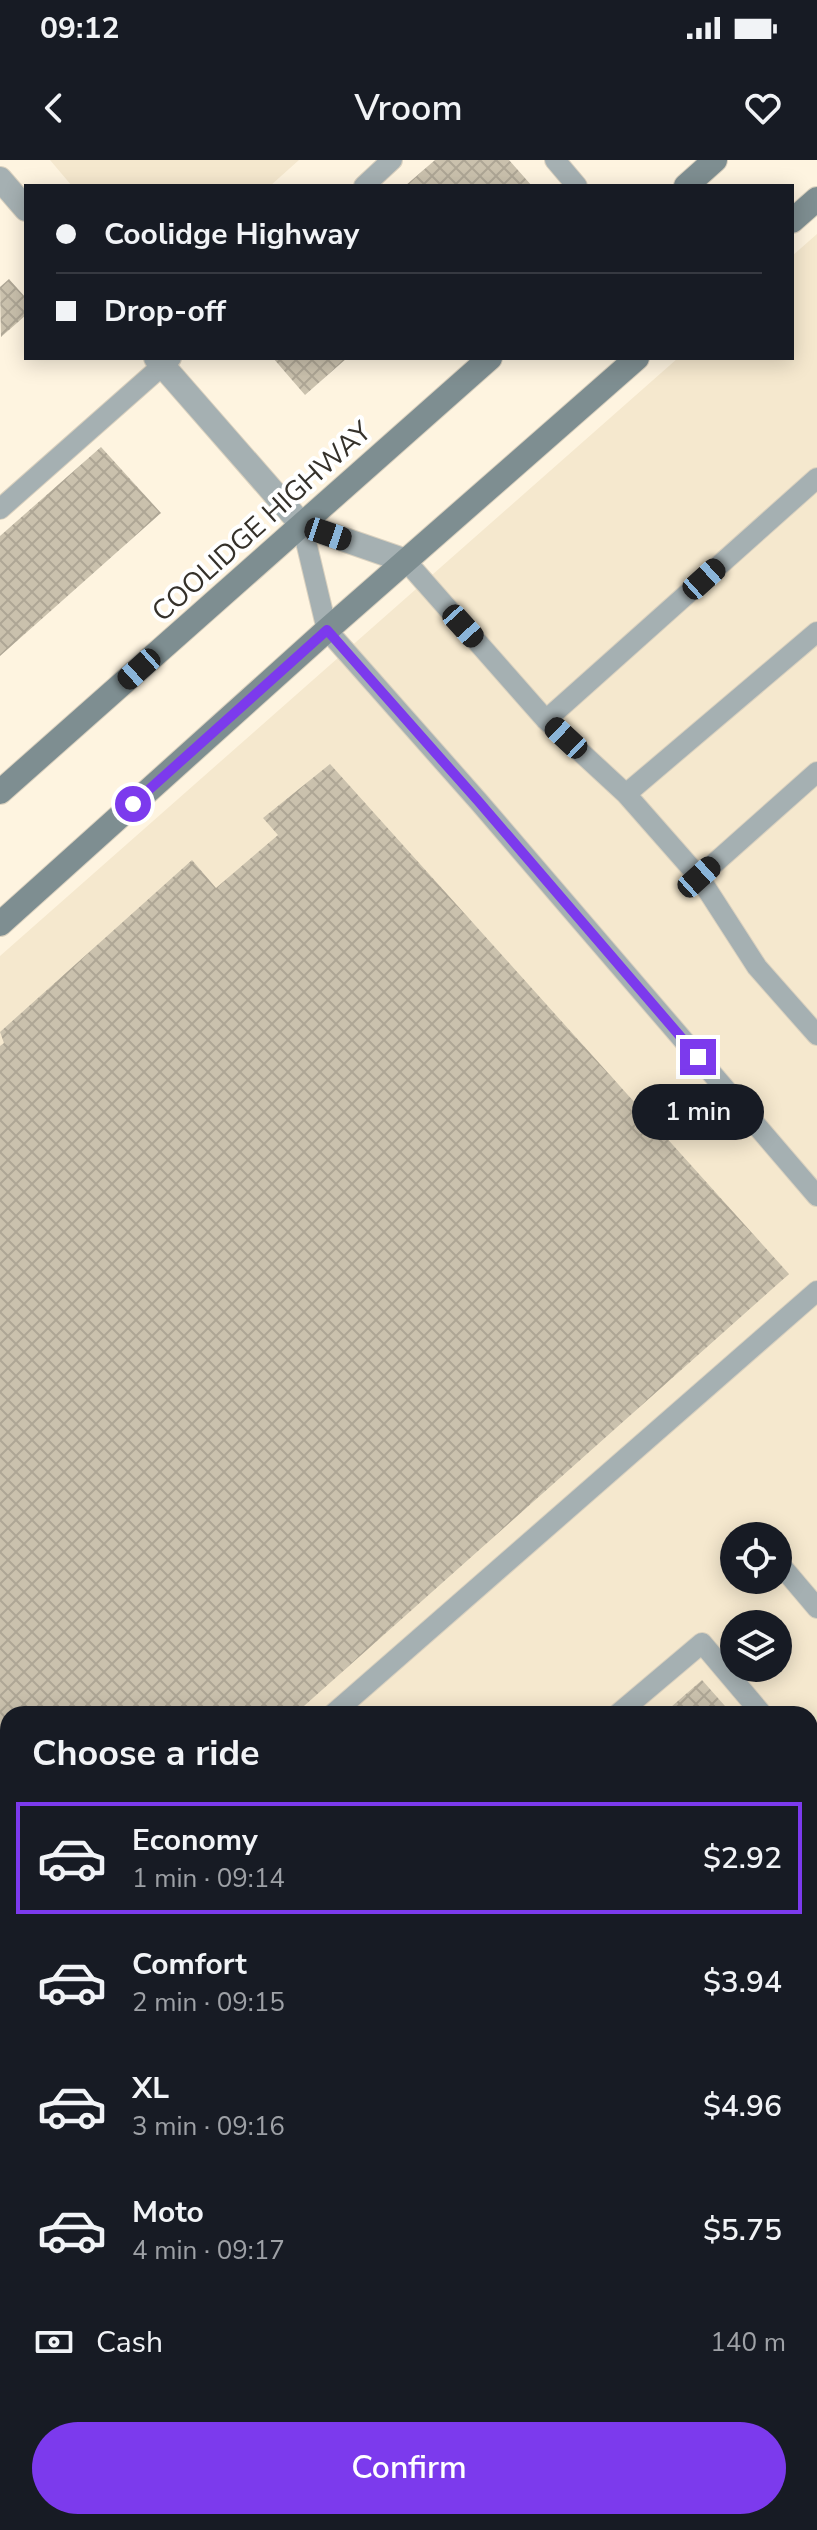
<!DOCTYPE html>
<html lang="en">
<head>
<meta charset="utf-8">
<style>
  :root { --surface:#171b24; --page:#242831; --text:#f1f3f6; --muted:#9ea1a6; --line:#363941; --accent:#7c3aed }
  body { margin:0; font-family:"Nunito Sans",sans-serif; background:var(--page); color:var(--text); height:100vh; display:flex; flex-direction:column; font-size:30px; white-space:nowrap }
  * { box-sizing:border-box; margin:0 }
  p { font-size:26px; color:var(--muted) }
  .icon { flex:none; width:44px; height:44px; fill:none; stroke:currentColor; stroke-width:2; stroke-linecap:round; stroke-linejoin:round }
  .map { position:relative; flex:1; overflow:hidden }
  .details { position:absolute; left:0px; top:1546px; width:818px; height:824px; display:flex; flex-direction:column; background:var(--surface); border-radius:24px 24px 0 0; box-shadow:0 4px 20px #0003 }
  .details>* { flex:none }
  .hud { position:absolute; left:24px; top:24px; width:770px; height:176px; border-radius:0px; box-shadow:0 4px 20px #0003; display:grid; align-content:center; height:176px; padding:0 32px; background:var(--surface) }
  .buttons { position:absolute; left:720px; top:1362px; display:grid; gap:16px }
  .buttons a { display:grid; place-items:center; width:72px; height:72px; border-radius:50%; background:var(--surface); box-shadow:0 4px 20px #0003; font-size:40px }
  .end { position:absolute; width:36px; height:36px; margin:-18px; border:10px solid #7c3aed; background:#fff; box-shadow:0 0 0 4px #fff }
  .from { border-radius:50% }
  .bubble { position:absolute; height:56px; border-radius:28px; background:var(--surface); box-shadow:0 4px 20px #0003; font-size:26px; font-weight:600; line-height:56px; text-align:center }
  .car { position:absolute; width:24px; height:48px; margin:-24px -12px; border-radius:10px; box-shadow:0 0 6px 2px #0007; background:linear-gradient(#222 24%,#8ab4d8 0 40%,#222 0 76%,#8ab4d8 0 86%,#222 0) }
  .hud b { display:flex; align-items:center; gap:28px; height:76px; font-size:30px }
  .hud b+b { border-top:2px solid var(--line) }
  .hud i { width:20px; height:20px; background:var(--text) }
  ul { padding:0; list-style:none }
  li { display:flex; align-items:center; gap:24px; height:112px; margin:0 16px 12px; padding:0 16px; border:4px solid transparent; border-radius:0px }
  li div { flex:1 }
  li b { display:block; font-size:30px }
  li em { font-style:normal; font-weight:600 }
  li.on { border-color:var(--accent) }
  li>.icon { width:72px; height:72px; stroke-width:1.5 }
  h2 { padding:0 32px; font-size:36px; line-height:96px }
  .pay { display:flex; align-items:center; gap:20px; height:88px; padding:0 32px; font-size:30px }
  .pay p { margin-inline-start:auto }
  .action { display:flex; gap:16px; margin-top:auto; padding:16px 32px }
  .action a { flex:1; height:92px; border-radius:48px; background:var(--accent); color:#fff; font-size:32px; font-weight:600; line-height:92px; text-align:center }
  .status { display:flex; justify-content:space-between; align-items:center; height:56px; padding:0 40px; background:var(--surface); direction:ltr }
  .status svg { height:22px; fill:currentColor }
  header { display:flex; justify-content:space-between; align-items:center; height:104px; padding:0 32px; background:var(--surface); font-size:36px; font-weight:600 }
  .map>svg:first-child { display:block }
  .built { fill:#f5e8ce; fill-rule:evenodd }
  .building { fill:url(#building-cross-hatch) }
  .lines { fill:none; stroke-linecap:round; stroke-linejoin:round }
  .lane-casing { stroke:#dad1bf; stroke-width:22 }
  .street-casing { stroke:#dad1bf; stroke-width:26 }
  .secondary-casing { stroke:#dad1bf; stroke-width:26 }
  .lane { stroke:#a5b0b2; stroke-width:20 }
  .street { stroke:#a5b0b2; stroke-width:24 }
  .secondary { stroke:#7e8e91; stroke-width:24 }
  .route { stroke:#7c3aed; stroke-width:10 }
  .labels { text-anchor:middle; stroke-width:8; stroke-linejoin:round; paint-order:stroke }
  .street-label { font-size:28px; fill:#35312a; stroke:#fff }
</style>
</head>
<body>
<div class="status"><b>09:12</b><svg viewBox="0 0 49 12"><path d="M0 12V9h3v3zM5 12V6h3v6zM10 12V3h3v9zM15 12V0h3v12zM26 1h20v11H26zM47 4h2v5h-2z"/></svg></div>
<header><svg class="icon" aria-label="back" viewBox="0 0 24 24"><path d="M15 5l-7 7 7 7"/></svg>Vroom<svg class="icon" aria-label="heart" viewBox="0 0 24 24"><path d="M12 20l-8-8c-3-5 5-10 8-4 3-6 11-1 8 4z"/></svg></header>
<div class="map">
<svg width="817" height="2370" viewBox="0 0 817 2370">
  <defs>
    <pattern id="building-cross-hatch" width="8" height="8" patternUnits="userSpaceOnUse" patternTransform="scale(2)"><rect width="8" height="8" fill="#cac1ad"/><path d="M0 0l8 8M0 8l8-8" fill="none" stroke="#aea695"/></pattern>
  </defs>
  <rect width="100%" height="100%" fill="#fef4e0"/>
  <!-- built -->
  <path class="built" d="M 50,0 L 299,0 L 270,26 L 72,26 Z
    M 817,74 L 817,2370 L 0,2370 L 0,796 L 678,198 L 792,198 L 792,96 ZM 734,1376 L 778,1376 L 778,1420 L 734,1420 ZM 734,1464 L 778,1464 L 778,1508 L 734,1508 ZM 8,1554 L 810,1554 L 810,2362 L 8,2362 Z"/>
  <!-- building -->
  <path class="building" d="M 435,0 L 509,0 L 532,26 L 405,26 Z
    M 9,119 L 26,138 L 26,155 L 1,177 L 0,127 Z
    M 273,198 L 347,198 L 305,235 Z
    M 101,287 L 161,353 L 0,496 L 0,376 Z
    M 330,604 L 789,1114 L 295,1554 L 8,1554 L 8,1810 L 0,1817 L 0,886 L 4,883 L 0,872 L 192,700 L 216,728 L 278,675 L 263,658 Z
    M 702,1520 L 732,1554 L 663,1554 Z
    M 810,1697 L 817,1705 L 817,1727 L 810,1733 Z
    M 8,2027 L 8,2228 L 0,2219 L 0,2034 Z
    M 810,2339 L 817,2347 L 817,2370 L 528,2370 L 522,2364 L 810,2362 Z"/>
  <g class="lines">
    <defs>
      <path id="lane" d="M 555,0 L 577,26
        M 364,26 L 392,0
        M 0,349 L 171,198
        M 302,365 L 327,470 L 479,642 L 817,1036
        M 406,401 L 546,560 L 626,634
        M 817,472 L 626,634 L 699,717 L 757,807 L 817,875
        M 546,560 L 817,318
        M 699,717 L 817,612
        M 778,1402 L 817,1448
        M 333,1554 L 817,1131
        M 618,1554 L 702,1483 L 762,1554
        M 810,1610 L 817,1618
        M 810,1781 L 817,1775
        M 0,1846 L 8,1839
        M 810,2146 L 817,2154"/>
      <path id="street" d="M 0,19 L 26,49
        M 156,198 L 302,365 L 406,401
        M 810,1984 L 817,1978
        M 365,2370 L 375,2362"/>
      <path id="secondary" d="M 686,26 L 715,0
        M 792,61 L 817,39
        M 0,632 L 490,198
        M 0,764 L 327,470 L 637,198"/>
    </defs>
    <!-- lane casing -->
    <use href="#lane" class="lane-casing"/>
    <!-- street casing -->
    <use href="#street" class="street-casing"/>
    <!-- secondary casing -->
    <use href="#secondary" class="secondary-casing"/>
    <!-- lane -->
    <use href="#lane" class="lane"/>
    <!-- street -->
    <use href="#street" class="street"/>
    <!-- secondary -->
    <use href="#secondary" class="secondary"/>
  </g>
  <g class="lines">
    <!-- route -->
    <path class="route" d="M 133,644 L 327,470 L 479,642 L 698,897"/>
  </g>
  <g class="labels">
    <!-- street labels -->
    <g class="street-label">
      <text transform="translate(261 361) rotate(-42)" y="10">COOLIDGE HIGHWAY</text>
    </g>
  </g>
</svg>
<div class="buttons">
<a><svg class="icon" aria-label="locate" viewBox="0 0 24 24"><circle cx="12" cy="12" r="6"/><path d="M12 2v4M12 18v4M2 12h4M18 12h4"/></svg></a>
<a><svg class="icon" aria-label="layers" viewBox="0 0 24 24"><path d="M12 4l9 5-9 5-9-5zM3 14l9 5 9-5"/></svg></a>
</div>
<i class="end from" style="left:133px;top:644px"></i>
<i class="end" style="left:698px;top:897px"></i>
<div class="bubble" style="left:632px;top:924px;width:132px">1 min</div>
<i class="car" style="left:328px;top:374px;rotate:109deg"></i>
<i class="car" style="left:704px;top:419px;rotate:48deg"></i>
<i class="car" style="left:463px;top:466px;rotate:138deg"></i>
<i class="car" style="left:139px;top:509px;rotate:228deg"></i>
<i class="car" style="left:566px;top:578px;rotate:313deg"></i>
<i class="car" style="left:699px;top:717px;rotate:48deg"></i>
<div class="hud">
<b><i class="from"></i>Coolidge Highway</b>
<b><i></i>Drop-off</b>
</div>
<section class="details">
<h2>Choose a ride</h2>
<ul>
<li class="on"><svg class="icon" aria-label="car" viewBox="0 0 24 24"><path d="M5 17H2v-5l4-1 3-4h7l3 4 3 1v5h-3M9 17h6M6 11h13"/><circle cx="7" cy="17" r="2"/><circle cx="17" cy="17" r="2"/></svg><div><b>Economy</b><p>1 min · 09:14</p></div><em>$2.92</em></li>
<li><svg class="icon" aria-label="car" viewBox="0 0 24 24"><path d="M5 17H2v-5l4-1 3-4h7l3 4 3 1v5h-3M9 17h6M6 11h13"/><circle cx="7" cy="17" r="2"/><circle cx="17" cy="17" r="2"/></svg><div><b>Comfort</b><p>2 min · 09:15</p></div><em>$3.94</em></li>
<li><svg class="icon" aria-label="car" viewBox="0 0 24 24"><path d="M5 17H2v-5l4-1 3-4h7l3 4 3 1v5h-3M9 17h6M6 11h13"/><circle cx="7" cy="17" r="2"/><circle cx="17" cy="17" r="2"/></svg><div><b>XL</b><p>3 min · 09:16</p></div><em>$4.96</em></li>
<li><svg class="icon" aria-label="car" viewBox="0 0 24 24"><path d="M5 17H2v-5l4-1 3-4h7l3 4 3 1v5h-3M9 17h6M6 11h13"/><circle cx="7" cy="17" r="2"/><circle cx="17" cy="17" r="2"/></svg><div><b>Moto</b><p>4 min · 09:17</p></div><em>$5.75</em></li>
</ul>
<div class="pay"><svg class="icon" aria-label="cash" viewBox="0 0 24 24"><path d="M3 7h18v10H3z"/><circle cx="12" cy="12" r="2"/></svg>Cash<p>140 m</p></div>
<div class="action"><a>Confirm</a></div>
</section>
</div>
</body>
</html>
